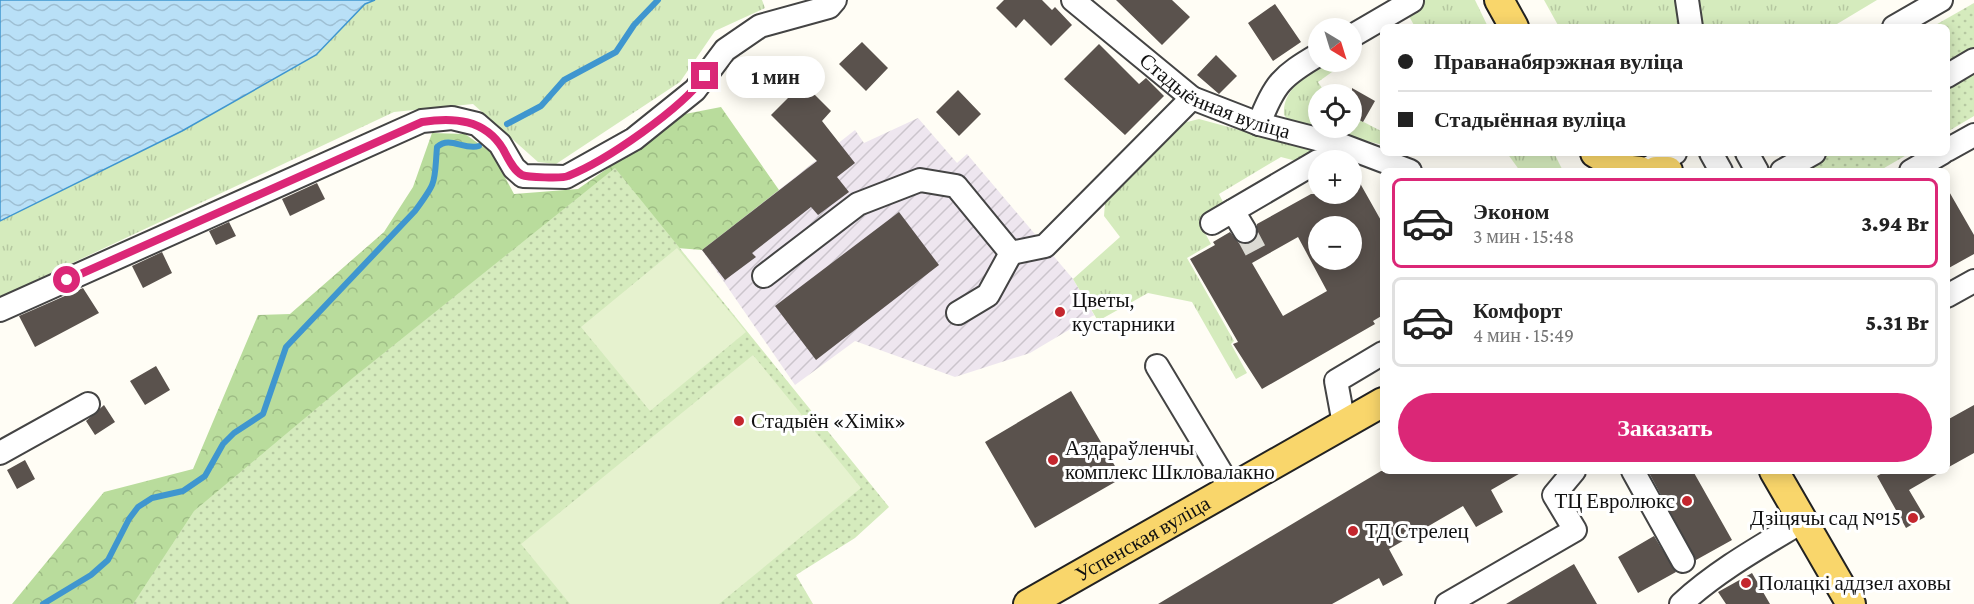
<!DOCTYPE html>
<html lang="ru">
<head>
<meta charset="utf-8">
<style>
  :root { --surface:#fff; --page:#f2f2f2; --text:#222; --muted:#767676; --line:#e0e0e0; --accent:#db2777 }
  body { margin:0; font-family:"Crimson Pro",serif; background:var(--page); color:var(--text); height:100vh; display:flex; flex-direction:column; font-size:22px; white-space:nowrap }
  * { box-sizing:border-box; margin:0 }
  p { font-size:20px; color:var(--muted) }
  .icon { flex:none; width:33px; height:33px; fill:none; stroke:currentColor; stroke-width:2; stroke-linecap:round; stroke-linejoin:round }
  .map { position:relative; flex:1; overflow:hidden }
  .details { position:absolute; left:1380px; top:168px; width:570px; height:306px; display:flex; flex-direction:column; background:var(--surface); border-radius:9px; box-shadow:0 3px 15px #0003 }
  .details>* { flex:none }
  .banner { position:absolute; left:1380px; top:24px; width:570px; height:132px; border-radius:9px; box-shadow:0 3px 15px #0003; display:grid; align-content:center; height:132px; padding:0 18px; background:var(--surface) }
  .needle { width:39px; rotate:142deg }
  .controls { position:absolute; left:1308px; top:18px; display:grid; gap:12px }
  .controls a { display:grid; place-items:center; width:54px; height:54px; border-radius:50%; background:var(--surface); box-shadow:0 3px 15px #0003; font-size:30px }
  .end { position:absolute; width:27px; height:27px; margin:-14px; border:8px solid #db2777; background:#fff; box-shadow:0 0 0 3px #fff }
  .from { border-radius:50% }
  .bubble { position:absolute; height:42px; border-radius:21px; background:var(--surface); box-shadow:0 3px 15px #0003; font-size:20px; font-weight:800; line-height:42px; text-align:center }
  .banner b { display:flex; align-items:center; gap:21px; height:57px; font-size:22px }
  .banner b+b { border-top:2px solid var(--line) }
  .banner i { width:15px; height:15px; background:var(--text) }
  ul { padding:10px 0 0; list-style:none }
  li { display:flex; align-items:center; gap:18px; height:90px; margin:0 12px 9px; padding:0 6px; border:3px solid var(--line); border-radius:9px }
  li div { flex:1 }
  li b { display:block; font-size:22px }
  li em { font-style:normal; font-weight:800 }
  li.active { border-color:var(--accent) }
  li>.icon { width:54px; height:54px; stroke-width:1.5 }
  .cta { display:flex; gap:12px; margin-top:auto; padding:12px 18px }
  .cta a { flex:1; height:69px; border-radius:36px; background:var(--accent); color:#fff; font-size:24px; font-weight:800; line-height:69px; text-align:center }
  .map>svg:first-child { display:block }
  .industrial { fill:url(#industrial-furrows) }
  .grass { fill:url(#grass-tufts) }
  .forest { fill:url(#forest-crowns) }
  .park { fill:url(#park-dots) }
  .pitch { fill:#e6f2cf }
  .water { fill:url(#water-waves); stroke:#3f96cf; stroke-width:1.5 }
  .lines { fill:none; stroke-linecap:round; stroke-linejoin:round }
  .stream { stroke:#3f96cf; stroke-width:6 }
  .building { fill:#5a524d; fill-rule:evenodd }
  .minor-tunnel { stroke:#dbdad3; stroke-width:22; stroke-dasharray:22 11; stroke-linecap:butt }
  .minor-casing { stroke:#444; stroke-width:26 }
  .major-casing { stroke:#222; stroke-width:32 }
  .minor { stroke:#fff; stroke-width:22 }
  .major { stroke:#f9d66b; stroke-width:28 }
  .route { stroke:#db2777; stroke-width:8 }
  .poi-dot { fill:#c4262e; stroke:#fff; stroke-width:2 }
  .labels { text-anchor:middle; stroke-width:6; stroke-linejoin:round; paint-order:stroke }
  .street-label { font-size:21px; fill:#111; stroke:#fff }
  .poi-label { font-size:21px; fill:#111; stroke:#fff; text-anchor:start }
</style>
</head>
<body>
<div class="map">
<svg width="1974" height="604" viewBox="0 0 1974 604">
  <defs>
    <pattern id="industrial-furrows" width="10" height="10" patternUnits="userSpaceOnUse" patternTransform="scale(1.5)"><rect width="10" height="10" fill="#eee6ef"/><path d="M-1 1l2-2M0 10L10 0M9 11l2-2" fill="none" stroke="#cbc4cc"/></pattern>
    <pattern id="grass-tufts" width="24" height="20" patternUnits="userSpaceOnUse" patternTransform="scale(1.5)"><rect width="24" height="20" fill="#d5ebbd"/><path d="M3 7l-1-3M5 7V3M7 7l1-3M15 17l-1-3M17 17v-4M19 17l1-3" fill="none" stroke="#b6c8a1"/></pattern>
    <pattern id="forest-crowns" width="20" height="18" patternUnits="userSpaceOnUse" patternTransform="scale(1.5)"><rect width="20" height="18" fill="#b9dc9c"/><path d="M2 6a3 3 0 1 1 6 0M12 15a3 3 0 1 1 6 0" fill="none" stroke="#9ebc85"/></pattern>
    <pattern id="park-dots" width="8" height="8" patternUnits="userSpaceOnUse" patternTransform="scale(1.5)"><rect width="8" height="8" fill="#d5ebbd"/><path d="M2 2h.1M6 6h.1" fill="none" stroke="#b6c8a1" stroke-width="1.8" stroke-linecap="round"/></pattern>
    <pattern id="water-waves" width="16" height="10" patternUnits="userSpaceOnUse" patternTransform="scale(1.5)"><rect width="16" height="10" fill="#b9e0f7"/><path d="M0 5q4-4 8 0t8 0" fill="none" stroke="#9ebfd3"/></pattern>
  </defs>
  <rect width="100%" height="100%" fill="#fffdf5"/>
  <!-- industrial -->
  <path class="industrial" d="M 918,118 L 957,163 L 967,154 L 1073,279 L 1094,315 L 1030,353 L 955,377 L 855,341 L 795,385 L 702,250 L 855,130 L 864,143 Z"/>
  <!-- grass -->
  <path class="grass" d="M 375,0 L 762,0 L 765,8 L 715,31 L 680,82 L 556,164 L 538,162 L 473,104 L 394,112 L 0,297 L 0,221 L 182,131 L 316,55 L 365,4 Z
    M 1400,0 L 1475,0 L 1488,27 L 1415,27 Z
    M 1544,0 L 1680,0 L 1684,27 L 1559,27 Z
    M 1693,0 L 1877,0 L 1832,27 L 1696,27 Z
    M 1328,62 L 1346,62 L 1318,82 L 1326,94 L 1318,94 L 1318,128 L 1352,128 L 1352,116 L 1383,132 L 1383,145 L 1290,122 L 1284,115 C 1282,88 1308,75 1328,62 Z
    M 1199,119 L 1318,151 L 1300,162 L 1281,157 L 1219,194 L 1225,206 L 1199,222 L 1211,244 L 1187,258 L 1234,341 L 1231,344 L 1247,373 L 1236,379 L 1192,302 L 1148,293 L 1098,321 L 1073,279 L 1120,237 L 1104,216 L 1105,203 L 1183,123 Z
    M 1507,153 L 1554,153 L 1563,171 L 1520,171 Z"/>
  <!-- forest -->
  <path class="forest" d="M 721,107 L 779,190 L 702,250 L 677,248 L 428,604 L 12,604 L 104,492 L 193,469 L 258,315 L 290,314 L 384,232 L 413,187 L 432,133 L 465,134 L 492,153 L 514,194 L 578,189 L 685,114 Z"/>
  <!-- park -->
  <path class="park" d="M 1974,3 L 1974,116 L 1947,132 L 1947,27 L 1932,27 Z
    M 1801,153 L 1910,153 L 1879,171 L 1811,171 Z
    M 615,168 L 889,507 L 855,538 L 796,575 L 813,604 L 133,604 L 194,511 L 354,377 Z"/>
  <!-- pitch -->
  <path class="pitch" d="M 677,248 L 746,332 L 650,411 L 581,327 Z
    M 753,355 L 861,488 L 719,604 L 570,604 L 521,544 Z"/>
  <!-- water -->
  <path class="water" d="M 0,0 L 375,0 L 365,4 L 316,55 L 182,131 L 0,221 Z"/>
  <g class="lines">
    <!-- stream -->
    <path class="stream" d="M 507,124 L 541,106 L 564,80 L 616,52 L 634,25 L 658,0
      M 43,604 L 91,575 L 108,560 L 129,519 L 138,507 L 152,498 L 183,491 L 205,476 L 223,444 L 234,433 L 263,414 L 286,347 L 415,211 C 438,180 434,183 437,147 C 450,135 464,151 479,146"/>
  </g>
  <!-- building -->
  <path class="building" d="M 1004,0 L 1042,0 L 1052,10 L 1055,7 L 1072,25 L 1051,46 L 1024,19 L 1016,28 L 996,8 Z
    M 1116,0 L 1172,0 L 1190,17 L 1162,45 Z
    M 1275,4 L 1301,42 L 1273,61 L 1248,23 Z
    M 862,42 L 888,68 L 866,91 L 839,64 Z
    M 1099,44 L 1139,84 L 1146,78 L 1164,96 L 1125,135 L 1064,79 Z
    M 1216,55 L 1237,76 L 1219,94 L 1197,75 Z
    M 803,83 L 831,111 L 822,121 L 855,163 L 837,177 L 849,192 L 818,215 L 811,207 L 752,253 L 756,257 L 725,280 L 702,250 L 817,161 L 771,115 Z
    M 1352,88 L 1375,101 L 1363,122 L 1352,116 Z
    M 958,90 L 981,114 L 959,136 L 936,112 Z
    M 1352,169 L 1383,224 L 1383,315 L 1373,321 L 1375,324 L 1262,389 L 1233,344 L 1238,342 L 1190,259 L 1215,245 L 1213,242 L 1230,232 L 1239,243 L 1251,243 L 1257,237 L 1257,224 L 1311,194 L 1352,194 ZM 1318,226 L 1352,226 L 1352,260 L 1318,260 ZM 1298,237 L 1327,291 L 1283,316 L 1252,263 Z
    M 317,183 L 325,199 L 290,216 L 282,199 Z
    M 1947,188 L 1974,235 L 1974,254 L 1947,269 Z
    M 899,212 L 939,265 L 816,360 L 775,306 Z
    M 229,222 L 236,236 L 216,245 L 209,231 Z
    M 162,252 L 172,273 L 143,288 L 132,266 Z
    M 83,288 L 99,313 L 35,347 L 19,316 Z
    M 156,366 L 170,390 L 145,405 L 130,381 Z
    M 1071,391 L 1122,478 L 1035,528 L 985,442 Z
    M 104,405 L 115,422 L 95,435 L 86,421 Z
    M 1974,405 L 1974,453 L 1947,468 L 1947,420 Z
    M 25,460 L 35,479 L 17,489 L 7,470 Z
    M 1381,471 L 1524,471 L 1491,490 L 1503,512 L 1476,527 L 1463,506 L 1389,549 L 1403,575 L 1383,586 L 1379,578 L 1332,604 L 1158,604 Z
    M 1648,471 L 1693,471 L 1732,540 L 1696,560 Z
    M 1886,471 L 1942,471 L 1909,490 L 1925,517 L 1906,528 L 1877,476 Z
    M 1654,536 L 1676,572 L 1638,593 L 1618,557 Z
    M 1574,564 L 1597,604 L 1506,604 Z
    M 1752,573 L 1770,604 L 1726,604 L 1718,592 Z"/>
  <g class="lines">
    <!-- minor-tunnel -->
    <path class="minor-tunnel" d="M 1245,231 L 1260,259"/>
    <defs>
      <g id="minor">
        <path id="s1" d="M 1073,0 L 1192,98 L 1259,124 L 1344,146 L 1410,171"/>
        <path d="M 1687,0 L 1691,27"/>
        <path d="M 1894,27 L 1941,0"/>
        <path d="M 1352,36 L 1412,1"/>
        <path d="M 1947,76 L 1974,60"/>
        <path d="M 1259,124 C 1274,84 1282,76 1318,55"/>
        <path d="M 1947,150 L 1974,135"/>
        <path d="M 1711,153 L 1721,171"/>
        <path d="M 1747,153 L 1757,171"/>
        <path d="M 1643,171 L 1675,153"/>
        <path d="M 1782,171 L 1814,153"/>
        <path d="M 1911,171 L 1942,153"/>
        <path d="M 1233,211 L 1245,231"/>
        <path d="M 1212,223 L 1318,161"/>
        <path d="M 764,276 L 858,204 L 920,180 L 956,186 L 1011,253 L 1045,246 L 1192,98"/>
        <path d="M 1947,296 L 1974,281"/>
        <path d="M 0,310 L 422,121 L 452,118 L 477,124 L 500,144 L 514,168 L 523,176 L 566,177 L 634,139 L 695,90 L 725,50 L 760,26 L 829,7 L 835,0"/>
        <path d="M 958,313 L 988,295 L 1011,253"/>
        <path d="M 1157,366 L 1231,489"/>
        <path d="M 1344,424 L 1336,381 L 1383,353"/>
        <path d="M 0,453 L 88,404"/>
        <path d="M 1633,471 L 1683,561"/>
        <path d="M 1447,604 L 1575,530 L 1554,495 L 1574,471"/>
        <path d="M 1681,604 C 1718,570 1760,547 1803,521"/>
      </g>
      <g id="major">
        <path d="M 1499,0 L 1514,27"/>
        <path d="M 1595,153 L 1622,169 L 1640,171"/>
        <path d="M 1656,171 L 1668,171"/>
        <path d="M 1774,471 L 1851,604"/>
        <path id="s2" d="M 1028,604 L 1383,402"/>
      </g>
    </defs>
    <!-- minor casing -->
    <use href="#minor" class="minor-casing"/>
    <!-- major casing -->
    <use href="#major" class="major-casing"/>
    <!-- minor -->
    <use href="#minor" class="minor"/>
    <!-- major -->
    <use href="#major" class="major"/>
  </g>
  <g class="lines">
    <!-- route -->
    <path class="route" d="M 67,280 L 422,122 C 453,117 485,119 503,149 C 508,158 513,170 522,175 C 527,177 562,179 568,176 C 606,161 681,109 705,76"/>
  </g>
  <!-- markers -->
  <g class="poi-dot">
    <circle cx="1060" cy="312" r="6"/>
    <circle cx="739" cy="421" r="6"/>
    <circle cx="1053" cy="460" r="6"/>
    <circle cx="1687" cy="501" r="6"/>
    <circle cx="1913" cy="518" r="6"/>
    <circle cx="1353" cy="531" r="6"/>
    <circle cx="1746" cy="583" r="6"/>
  </g>
  <g class="labels">
    <!-- street labels -->
    <g class="street-label">
      <text dy="7" stroke="none"><textPath href="#s1" startOffset="174">Стадыённая вуліца</textPath></text>
      <text dy="7" stroke="none"><textPath href="#s2" startOffset="132">Успенская вуліца</textPath></text>
    </g>
    <!-- poi labels -->
    <g class="poi-label">
      <text x="1072" y="307">Цветы,<tspan x="1072" dy="24">кустарники</tspan></text>
      <text x="751" y="428">Стадыён «Хімік»</text>
      <text x="1065" y="455">Аздараўленчы<tspan x="1065" dy="24">комплекс Шкловалакно</tspan></text>
      <text x="1675" y="508" text-anchor="end">ТЦ Евролюкс</text>
      <text x="1901" y="525" text-anchor="end">Дзіцячы сад №15</text>
      <text x="1365" y="538">ТД Стрелец</text>
      <text x="1758" y="590">Полацкі аддзел аховы</text>
    </g>
  </g>
</svg>
<div class="controls">
<a><svg class="needle" viewBox="-14 -14 28 28"><path d="M0-13l5 13h-10z" fill="#e53935"/><path d="M0 13l5-13h-10z" fill="#767676"/></svg></a>
<a><svg class="icon" aria-label="locate" viewBox="0 0 24 24"><circle cx="12" cy="12" r="6"/><path d="M12 2v4M12 18v4M2 12h4M18 12h4"/></svg></a>
<a>+</a>
<a>−</a>
</div>
<i class="end from" style="left:67px;top:280px"></i>
<i class="end" style="left:705px;top:76px"></i>
<div class="bubble" style="left:726px;top:56px;width:99px">1 мин</div>
<div class="banner">
<b><i class="from"></i>Праванабярэжная вуліца</b>
<b><i></i>Стадыённая вуліца</b>
</div>
<section class="details">
<ul>
<li class="active"><svg class="icon" aria-label="car" viewBox="0 0 24 24"><path d="M5 17H2v-5l4-1 3-4h7l3 4 3 1v5h-3M9 17h6M6 11h13"/><circle cx="7" cy="17" r="2"/><circle cx="17" cy="17" r="2"/></svg><div><b>Эконом</b><p>3 мин · 15:48</p></div><em>3.94 Br</em></li>
<li><svg class="icon" aria-label="car" viewBox="0 0 24 24"><path d="M5 17H2v-5l4-1 3-4h7l3 4 3 1v5h-3M9 17h6M6 11h13"/><circle cx="7" cy="17" r="2"/><circle cx="17" cy="17" r="2"/></svg><div><b>Комфорт</b><p>4 мин · 15:49</p></div><em>5.31 Br</em></li>
</ul>
<div class="cta"><a>Заказать</a></div>
</section>
</div>
</body>
</html>
